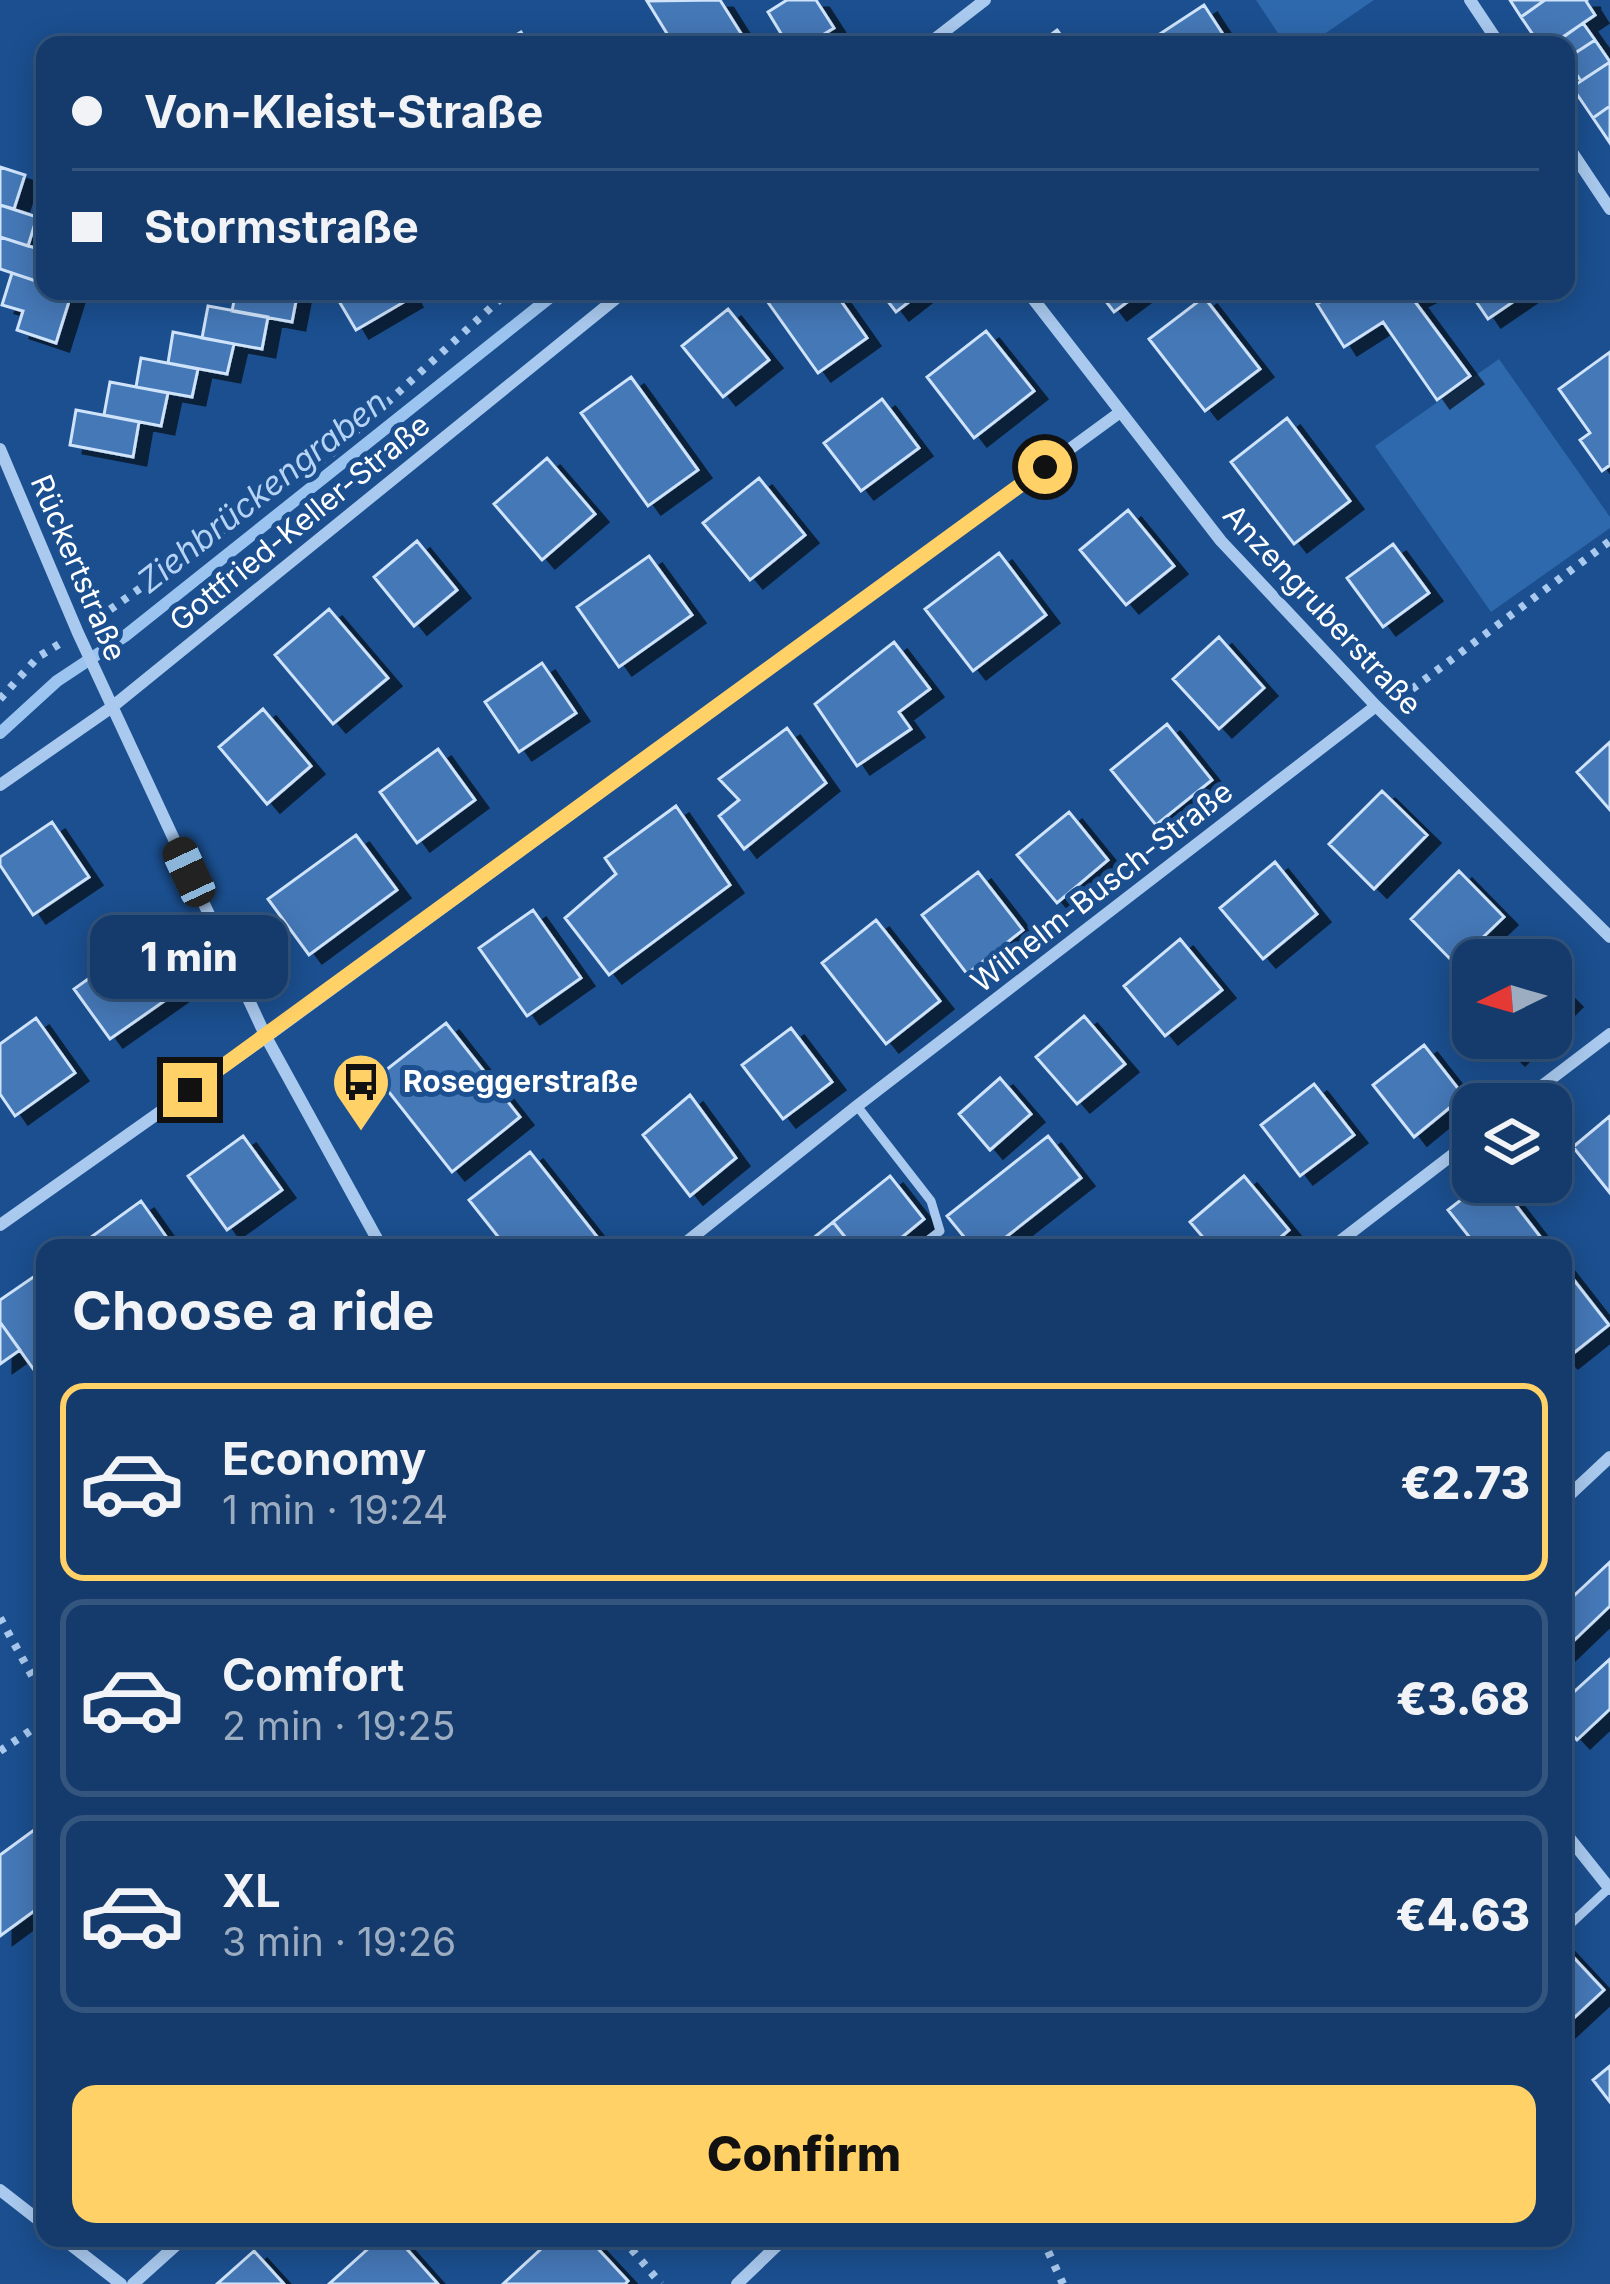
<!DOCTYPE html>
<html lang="en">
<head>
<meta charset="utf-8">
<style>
  :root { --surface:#143b6b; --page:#214673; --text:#f1f3f6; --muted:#9dadc1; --line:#33557e; --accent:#ffd166 }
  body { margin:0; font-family:Inter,sans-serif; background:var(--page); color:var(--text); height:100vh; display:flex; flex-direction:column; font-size:45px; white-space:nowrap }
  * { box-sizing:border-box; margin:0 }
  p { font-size:39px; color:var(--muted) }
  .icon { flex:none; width:66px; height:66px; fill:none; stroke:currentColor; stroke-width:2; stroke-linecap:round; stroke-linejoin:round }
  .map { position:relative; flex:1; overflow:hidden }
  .details { position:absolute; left:36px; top:1239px; width:1536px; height:1008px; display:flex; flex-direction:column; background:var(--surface); border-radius:24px; box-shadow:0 6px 30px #0003,0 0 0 3px var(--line) }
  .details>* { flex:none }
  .top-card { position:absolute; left:36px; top:36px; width:1539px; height:264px; border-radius:24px; box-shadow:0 6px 30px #0003,0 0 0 3px var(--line); display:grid; align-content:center; height:264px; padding:0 36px; background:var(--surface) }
  .needle { width:78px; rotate:265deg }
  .buttons { position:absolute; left:1452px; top:939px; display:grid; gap:24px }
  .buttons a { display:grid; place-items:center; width:120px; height:120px; border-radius:24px; background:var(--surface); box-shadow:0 6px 30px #0003,0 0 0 3px var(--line); font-size:60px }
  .end { position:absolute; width:54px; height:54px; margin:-27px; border:15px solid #ffd166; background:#111; box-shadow:0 0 0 6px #111 }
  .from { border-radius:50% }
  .bubble { position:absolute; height:84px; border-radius:24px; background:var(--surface); box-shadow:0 6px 30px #0003,0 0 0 3px var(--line); font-size:39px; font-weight:800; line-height:84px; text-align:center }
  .car { position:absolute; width:36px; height:72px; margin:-36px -18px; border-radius:15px; box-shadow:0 0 9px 3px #0007; background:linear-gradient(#222 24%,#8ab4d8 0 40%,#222 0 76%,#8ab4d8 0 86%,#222 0) }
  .top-card b { display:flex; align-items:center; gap:42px; height:114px; font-size:45px }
  .top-card b+b { border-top:3px solid var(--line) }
  .top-card i { width:30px; height:30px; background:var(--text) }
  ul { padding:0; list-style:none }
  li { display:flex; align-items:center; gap:36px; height:198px; margin:0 24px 18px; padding:0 12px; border:6px solid var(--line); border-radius:24px }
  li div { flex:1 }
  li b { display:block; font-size:45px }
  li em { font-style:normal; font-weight:800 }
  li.on { border-color:var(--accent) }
  li>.icon { width:108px; height:108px; stroke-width:1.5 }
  h2 { padding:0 36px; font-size:54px; line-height:144px }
  .cta { display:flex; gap:24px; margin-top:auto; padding:24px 36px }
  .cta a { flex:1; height:138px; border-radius:24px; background:var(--accent); color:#111; font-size:48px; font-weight:800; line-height:138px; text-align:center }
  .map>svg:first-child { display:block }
  .green { fill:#2e69ad }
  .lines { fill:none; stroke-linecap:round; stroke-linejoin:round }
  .stream { stroke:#9cc4f0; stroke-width:12 }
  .building { fill:#4478b7; stroke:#cfe3fa; stroke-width:3; filter:url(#shadow) }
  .path { stroke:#a9c9ee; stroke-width:8; stroke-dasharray:6 9; stroke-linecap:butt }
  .service { stroke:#a9c9ee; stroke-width:9 }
  .minor { stroke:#a9c9ee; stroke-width:12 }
  .route { stroke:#ffd166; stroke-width:15 }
  .labels { text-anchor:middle; stroke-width:10; stroke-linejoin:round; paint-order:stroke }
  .street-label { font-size:30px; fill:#fff; stroke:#1b4f8f }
  .poi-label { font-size:30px; font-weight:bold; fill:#fff; stroke:#1b4f8f; text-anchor:start }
  .water-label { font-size:33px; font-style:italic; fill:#b5d3f5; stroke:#1b4f8f }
</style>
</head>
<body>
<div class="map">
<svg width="1610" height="2284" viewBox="0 0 1610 2284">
  <defs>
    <filter id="shadow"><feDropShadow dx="13" dy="8" stdDeviation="0" flood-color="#0009"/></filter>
  </defs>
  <rect width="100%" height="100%" fill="#1b4f8f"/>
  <!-- green -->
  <path class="green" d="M 1256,0 L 1374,0 L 1317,39 L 1302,37 L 1286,45 Z
    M 1499,359 L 1610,517 L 1610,528 L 1491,612 L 1375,446 Z"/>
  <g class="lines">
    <!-- stream -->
    <path class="stream" d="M 0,733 L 57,681 L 125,636 L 558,291"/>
  </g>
  <!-- building -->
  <path class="building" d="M 720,0 L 742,35 L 725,45 L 674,45 L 647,1 Z
    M 787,0 L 816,0 L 834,28 L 806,45 L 788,45 L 768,12 Z
    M 1510,0 L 1545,0 L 1521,17 Z
    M 1545,0 L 1588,0 L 1586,1 L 1595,15 L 1551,45 L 1540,45 L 1521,17 Z
    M 1204,5 L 1230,45 L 1143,45 Z
    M 1583,23 L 1595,40 L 1566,59 L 1566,45 L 1555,43 Z
    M 1057,30 L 1068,45 L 1037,45 Z
    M 521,32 L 529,45 L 499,45 Z
    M 1595,40 L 1610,62 L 1581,81 L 1566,59 Z
    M 1610,62 L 1610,106 L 1593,118 L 1572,87 Z
    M 1610,106 L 1610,143 L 1593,118 Z
    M 0,167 L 25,175 L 14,209 L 0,205 Z
    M 0,205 L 37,217 L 28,246 L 0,237 Z
    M 0,237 L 45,251 L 45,284 L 0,269 Z
    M 12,273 L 45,284 L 45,291 L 72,292 L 56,343 L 17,330 L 23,311 L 2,305 Z
    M 236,291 L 298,291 L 292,322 L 232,311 Z
    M 333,291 L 405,291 L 409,299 L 356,330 Z
    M 760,291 L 834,291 L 867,338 L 818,373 Z
    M 880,291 L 923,291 L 896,312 Z
    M 1098,291 L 1142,291 L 1114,312 Z
    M 1338,291 L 1424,291 L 1425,293 L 1413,299 L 1470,376 L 1437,400 L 1383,322 L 1344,347 L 1317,304 Z
    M 1469,291 L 1529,291 L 1488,319 Z
    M 1204,297 L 1260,369 L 1205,411 L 1149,339 Z
    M 208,306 L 268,317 L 262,349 L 202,338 Z
    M 728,309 L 769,360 L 723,397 L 682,346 Z
    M 986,331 L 1034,391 L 974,438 L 927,377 Z
    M 173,332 L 234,344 L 227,374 L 168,363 Z
    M 1610,352 L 1610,465 L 1602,471 L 1580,440 L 1590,433 L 1559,389 Z
    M 141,358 L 198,369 L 192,397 L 136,387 Z
    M 631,377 L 698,470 L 648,506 L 581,413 Z
    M 110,382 L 168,393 L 161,426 L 104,415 Z
    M 882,399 L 919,448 L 861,491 L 824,443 Z
    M 76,410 L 139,422 L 133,457 L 70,445 Z
    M 1287,418 L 1350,501 L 1294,544 L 1231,462 Z
    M 547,458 L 595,514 L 542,560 L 494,504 Z
    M 759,478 L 805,535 L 750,580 L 703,523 Z
    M 1128,510 L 1174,566 L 1126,605 L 1080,550 Z
    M 417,541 L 457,590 L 414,626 L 374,577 Z
    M 1393,544 L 1429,593 L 1383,627 L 1347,578 Z
    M 999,553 L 1046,615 L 973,671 L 925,609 Z
    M 649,556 L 692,615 L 619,667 L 577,607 Z
    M 329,609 L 388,678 L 333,724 L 275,655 Z
    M 1219,637 L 1264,688 L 1219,729 L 1173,679 Z
    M 894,642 L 930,689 L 899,712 L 911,729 L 857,766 L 815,704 Z
    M 542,663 L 576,713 L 519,752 L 485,702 Z
    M 263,709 L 311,766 L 267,804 L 219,747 Z
    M 1167,724 L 1212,780 L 1156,825 L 1111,770 Z
    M 787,728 L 826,783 L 744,849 L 719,816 L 739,800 L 719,779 Z
    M 1610,742 L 1610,810 L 1577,772 Z
    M 438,749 L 475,800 L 417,843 L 380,792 Z
    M 1382,791 L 1427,835 L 1374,889 L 1329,844 Z
    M 676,806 L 730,885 L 609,975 L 565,918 L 616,874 L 605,858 Z
    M 1069,812 L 1108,860 L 1057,903 L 1017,855 Z
    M 52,822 L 89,877 L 33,915 L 0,865 L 0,857 Z
    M 356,835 L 397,890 L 309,955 L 268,899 Z
    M 1275,862 L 1317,914 L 1263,959 L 1220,908 Z
    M 1459,871 L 1504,917 L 1455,964 L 1411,919 Z
    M 978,872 L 1023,930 L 967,974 L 922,915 Z
    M 533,910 L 581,978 L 527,1016 L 479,948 Z
    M 876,920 L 940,1001 L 886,1044 L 822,963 Z
    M 144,939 L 180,990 L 110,1039 L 74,989 Z
    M 1180,939 L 1222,990 L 1165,1036 L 1124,986 Z
    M 1551,981 L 1569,999 L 1551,1017 Z
    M 1084,1016 L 1125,1064 L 1077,1104 L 1036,1057 Z
    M 36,1018 L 75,1073 L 15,1116 L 0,1094 L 0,1044 Z
    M 446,1023 L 520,1117 L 452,1172 L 377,1077 Z
    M 791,1028 L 832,1082 L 783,1119 L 742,1065 Z
    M 1493,1038 L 1531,1038 L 1512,1057 Z
    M 1424,1045 L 1464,1096 L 1414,1137 L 1373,1085 Z
    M 1000,1078 L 1031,1114 L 990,1150 L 959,1114 Z
    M 1314,1084 L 1354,1135 L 1300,1176 L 1261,1125 Z
    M 690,1095 L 736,1158 L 690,1196 L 643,1135 Z
    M 1610,1116 L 1610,1193 L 1573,1147 Z
    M 243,1136 L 282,1190 L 227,1230 L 188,1176 Z
    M 1048,1136 L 1081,1178 L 992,1248 L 973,1248 L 947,1216 Z
    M 530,1152 L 606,1248 L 507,1248 L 469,1200 Z
    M 890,1176 L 924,1219 L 889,1248 L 854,1248 L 833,1222 Z
    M 1244,1176 L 1289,1230 L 1268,1248 L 1212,1248 L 1190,1222 Z
    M 1484,1182 L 1498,1182 L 1549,1248 L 1478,1248 L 1448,1210 Z
    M 141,1201 L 170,1242 L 161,1248 L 76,1248 Z
    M 833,1222 L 854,1248 L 801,1248 Z
    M 1563,1266 L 1609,1325 L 1565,1360 L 1563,1358 Z
    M 45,1269 L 45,1373 L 39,1377 L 0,1322 L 0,1300 Z
    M 0,1322 L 20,1350 L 0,1364 Z
    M 1610,1562 L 1610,1606 L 1563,1651 L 1563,1606 Z
    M 1610,1659 L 1610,1709 L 1577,1740 L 1563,1725 L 1563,1702 Z
    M 45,1822 L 45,1903 L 0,1936 L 0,1855 Z
    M 1563,1946 L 1604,1990 L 1563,2028 Z
    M 1610,2066 L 1610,2102 L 1593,2080 Z
    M 380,2238 L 397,2238 L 438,2284 L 329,2284 Z
    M 553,2238 L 588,2238 L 628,2281 L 625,2284 L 503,2284 Z
    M 254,2251 L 284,2284 L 217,2284 Z"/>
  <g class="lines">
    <!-- path -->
    <path class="path" d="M 98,618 L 331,454 L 509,291
      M 1400,698 L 1610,541
      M 0,699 L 38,657 L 61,643
      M 0,1618 L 45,1699
      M 0,1751 L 45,1721
      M 622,2238 L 661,2284
      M 1042,2238 L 1063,2284"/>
    <!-- service -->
    <path class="service" d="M 857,1106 L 931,1201 L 940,1231 L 918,1248
      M 1563,1931 L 1609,1888"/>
    <!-- minor -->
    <path class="minor" d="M 1470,0 L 1500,45
      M 927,45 L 985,0
      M 1566,143 L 1610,209
      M 1027,291 L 1221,541 L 1376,706 L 1610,937
      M 0,449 L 78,633 L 266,1037 L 382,1248
      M 0,785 L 112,707 L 625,291
      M 1518,1104 L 1610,1034
      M 0,1225 L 266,1037 L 1119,413
      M 679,1248 L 857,1106 L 1376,706
      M 1331,1248 L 1473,1139
      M 1563,1501 L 1610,1457
      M 1563,1830 L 1610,1889
      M 0,2190 L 45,2225
      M 62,2238 L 121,2284
      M 133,2284 L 184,2238
      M 737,2284 L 785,2238"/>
  </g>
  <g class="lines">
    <!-- route -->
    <path class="route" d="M 190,1090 L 1045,467"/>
  </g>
  <!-- icons -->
  <defs>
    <symbol id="bus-pin" viewBox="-11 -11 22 30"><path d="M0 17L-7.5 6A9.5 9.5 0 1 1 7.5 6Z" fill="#ffd166" stroke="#1b4f8f"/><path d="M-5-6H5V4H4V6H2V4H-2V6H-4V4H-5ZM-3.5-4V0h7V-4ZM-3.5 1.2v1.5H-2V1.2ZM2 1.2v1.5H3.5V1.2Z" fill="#111"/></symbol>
  </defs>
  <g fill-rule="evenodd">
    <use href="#bus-pin" x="328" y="1049" width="66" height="90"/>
  </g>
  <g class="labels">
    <!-- street labels -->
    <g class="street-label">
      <text transform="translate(300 523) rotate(-39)" y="10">Gottfried-Keller-Straße</text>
      <text transform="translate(78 568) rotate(67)" y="10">Rückertstraße</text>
      <text transform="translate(1322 610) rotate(47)" y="10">Anzengruberstraße</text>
      <text transform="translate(1102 887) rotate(-38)" y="10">Wilhelm-Busch-Straße</text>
    </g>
    <!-- poi labels -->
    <g class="poi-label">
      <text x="403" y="1092">Roseggerstraße</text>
    </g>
    <!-- water labels -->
    <g class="water-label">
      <text transform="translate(262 491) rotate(-38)" y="12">Ziehbrückengraben</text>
    </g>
  </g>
</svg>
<div class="buttons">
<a><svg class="needle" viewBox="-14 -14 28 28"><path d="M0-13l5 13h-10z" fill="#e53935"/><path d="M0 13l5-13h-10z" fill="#9dadc1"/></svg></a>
<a><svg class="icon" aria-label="layers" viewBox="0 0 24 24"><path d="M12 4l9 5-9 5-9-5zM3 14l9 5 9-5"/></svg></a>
</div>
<i class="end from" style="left:1045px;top:467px"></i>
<i class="end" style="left:190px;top:1090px"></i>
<div class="bubble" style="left:90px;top:915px;width:198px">1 min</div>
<i class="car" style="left:189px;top:872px;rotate:335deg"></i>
<div class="top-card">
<b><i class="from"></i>Von-Kleist-Straße</b>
<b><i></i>Stormstraße</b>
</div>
<section class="details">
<h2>Choose a ride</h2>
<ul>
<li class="on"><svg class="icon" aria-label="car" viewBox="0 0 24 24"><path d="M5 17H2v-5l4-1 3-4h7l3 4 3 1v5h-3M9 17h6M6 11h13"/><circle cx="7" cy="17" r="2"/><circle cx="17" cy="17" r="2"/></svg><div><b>Economy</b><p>1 min · 19:24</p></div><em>€2.73</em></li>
<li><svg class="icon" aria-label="car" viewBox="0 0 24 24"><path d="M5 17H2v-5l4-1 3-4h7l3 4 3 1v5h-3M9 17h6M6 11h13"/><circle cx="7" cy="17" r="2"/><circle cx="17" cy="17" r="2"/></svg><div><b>Comfort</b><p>2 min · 19:25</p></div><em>€3.68</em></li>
<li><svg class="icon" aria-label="car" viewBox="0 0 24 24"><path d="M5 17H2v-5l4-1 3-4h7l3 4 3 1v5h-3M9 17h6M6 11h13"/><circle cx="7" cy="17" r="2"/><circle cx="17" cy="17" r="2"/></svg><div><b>XL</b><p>3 min · 19:26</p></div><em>€4.63</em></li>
</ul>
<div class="cta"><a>Confirm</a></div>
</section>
</div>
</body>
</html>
